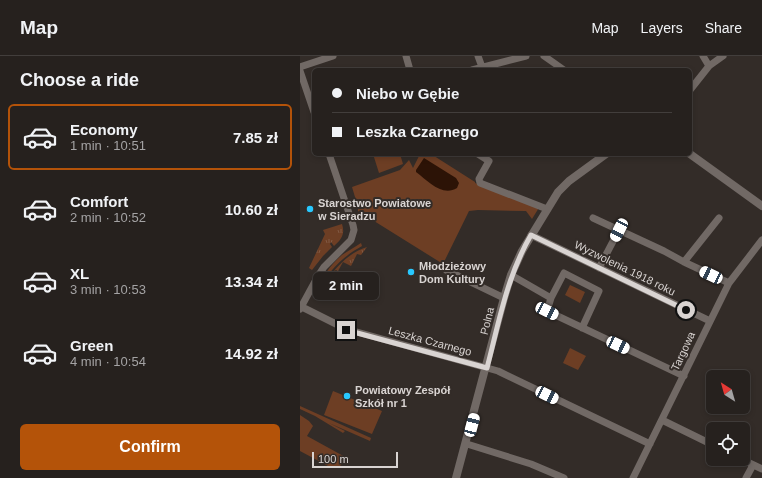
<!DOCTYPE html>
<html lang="en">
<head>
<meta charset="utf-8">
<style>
  :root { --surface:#26211e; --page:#322e2b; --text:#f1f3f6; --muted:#a4a3a4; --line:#423e3c; --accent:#b45309 }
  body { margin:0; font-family:Helvetica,sans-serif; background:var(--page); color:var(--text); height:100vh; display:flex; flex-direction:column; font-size:15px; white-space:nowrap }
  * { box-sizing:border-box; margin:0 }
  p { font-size:13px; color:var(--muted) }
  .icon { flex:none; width:22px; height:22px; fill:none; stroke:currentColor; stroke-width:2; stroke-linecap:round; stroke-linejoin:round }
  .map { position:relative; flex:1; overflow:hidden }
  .sheet { display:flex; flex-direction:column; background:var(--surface); width:300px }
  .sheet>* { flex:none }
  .banner { position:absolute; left:12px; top:12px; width:380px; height:88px; border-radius:6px; box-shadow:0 2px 6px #0003,0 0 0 1px var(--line); display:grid; align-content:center; height:88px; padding:0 20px; background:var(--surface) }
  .needle { width:26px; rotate:323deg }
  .buttons { position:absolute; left:406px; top:314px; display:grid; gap:8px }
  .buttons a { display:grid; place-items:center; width:44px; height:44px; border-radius:6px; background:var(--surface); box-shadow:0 2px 6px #0003,0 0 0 1px var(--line); font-size:20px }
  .scale { position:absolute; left:12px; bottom:10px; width:86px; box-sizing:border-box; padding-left:4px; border:2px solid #d9d4d2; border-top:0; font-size:11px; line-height:14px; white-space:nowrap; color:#d9d4d2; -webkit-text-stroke:3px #332c28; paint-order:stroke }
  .end { position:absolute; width:18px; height:18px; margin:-9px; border:5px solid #d9d4d2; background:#111; box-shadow:0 0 0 2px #111 }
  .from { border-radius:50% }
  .bubble { position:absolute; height:28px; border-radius:6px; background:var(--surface); box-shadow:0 2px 6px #0003,0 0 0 1px var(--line); font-size:13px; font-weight:700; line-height:28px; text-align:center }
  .car { position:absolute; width:12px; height:24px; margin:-12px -6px; border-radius:5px; box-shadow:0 0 3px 1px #0007; background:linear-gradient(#fff 24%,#345 0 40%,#fff 0 76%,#345 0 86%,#fff 0) }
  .banner b { display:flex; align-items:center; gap:14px; height:38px; font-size:15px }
  .banner b+b { border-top:1px solid var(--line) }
  .banner i { width:10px; height:10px; background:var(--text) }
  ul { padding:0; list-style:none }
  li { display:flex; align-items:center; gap:12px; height:66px; margin:0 8px 6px; padding:0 12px; border:2px solid transparent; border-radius:6px }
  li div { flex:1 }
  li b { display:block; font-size:15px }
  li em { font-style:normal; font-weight:700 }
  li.on { border-color:var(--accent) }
  li>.icon { width:36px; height:36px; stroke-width:1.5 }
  h2 { padding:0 20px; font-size:18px; line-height:48px }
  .primary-button { display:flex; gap:8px; margin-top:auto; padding:8px 20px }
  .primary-button a { flex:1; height:46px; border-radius:6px; background:var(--accent); color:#fff; font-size:16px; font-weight:700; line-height:46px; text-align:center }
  header { display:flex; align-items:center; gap:24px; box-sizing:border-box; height:56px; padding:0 20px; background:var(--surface); border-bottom:1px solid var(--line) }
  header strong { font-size:19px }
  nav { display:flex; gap:22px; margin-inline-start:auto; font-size:14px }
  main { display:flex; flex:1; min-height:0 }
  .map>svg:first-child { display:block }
  .grass { fill:url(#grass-tufts) }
  .park { fill:#6d3e24 }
  .water { fill:#2c1306 }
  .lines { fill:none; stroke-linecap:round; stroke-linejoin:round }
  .minor { stroke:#716965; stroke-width:7 }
  .tertiary { stroke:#716965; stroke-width:8 }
  .route { stroke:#d9d4d2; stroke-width:5 }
  .poi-dot { fill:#28c8ff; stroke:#332c28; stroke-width:1.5 }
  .labels { text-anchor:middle; stroke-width:4; stroke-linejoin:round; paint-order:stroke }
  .poi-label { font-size:11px; font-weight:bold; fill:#d9d4d2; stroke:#332c28; text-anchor:start }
  .street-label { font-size:11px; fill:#d9d4d2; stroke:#332c28 }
</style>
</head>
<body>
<header>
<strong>Map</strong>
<nav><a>Map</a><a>Layers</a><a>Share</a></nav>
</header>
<main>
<section class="sheet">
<h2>Choose a ride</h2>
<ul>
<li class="on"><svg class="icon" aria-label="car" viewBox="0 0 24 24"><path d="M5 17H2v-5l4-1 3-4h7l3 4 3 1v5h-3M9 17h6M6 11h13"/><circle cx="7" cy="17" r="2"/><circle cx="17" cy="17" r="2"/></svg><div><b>Economy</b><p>1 min · 10:51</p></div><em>7.85 zł</em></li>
<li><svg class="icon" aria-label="car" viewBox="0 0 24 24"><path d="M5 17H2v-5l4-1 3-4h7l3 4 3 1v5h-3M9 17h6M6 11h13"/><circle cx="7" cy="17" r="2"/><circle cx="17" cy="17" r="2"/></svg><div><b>Comfort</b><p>2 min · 10:52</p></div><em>10.60 zł</em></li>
<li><svg class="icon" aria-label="car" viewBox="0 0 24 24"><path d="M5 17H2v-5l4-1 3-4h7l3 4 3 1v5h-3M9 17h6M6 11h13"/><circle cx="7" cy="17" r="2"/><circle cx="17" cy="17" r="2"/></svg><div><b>XL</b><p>3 min · 10:53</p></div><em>13.34 zł</em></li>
<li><svg class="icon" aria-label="car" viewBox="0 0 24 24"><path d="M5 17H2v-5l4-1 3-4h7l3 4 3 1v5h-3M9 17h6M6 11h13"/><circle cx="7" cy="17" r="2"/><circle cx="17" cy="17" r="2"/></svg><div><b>Green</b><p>4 min · 10:54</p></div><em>14.92 zł</em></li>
</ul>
<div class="primary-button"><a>Confirm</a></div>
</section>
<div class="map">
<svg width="462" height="422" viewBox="0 0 462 422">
  <defs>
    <pattern id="grass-tufts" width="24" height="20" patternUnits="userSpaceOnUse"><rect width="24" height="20" fill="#6d3e24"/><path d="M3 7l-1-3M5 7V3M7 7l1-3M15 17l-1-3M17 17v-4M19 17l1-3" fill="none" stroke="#815943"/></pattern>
  </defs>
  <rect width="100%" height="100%" fill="#332c28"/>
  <!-- grass -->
  <path class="grass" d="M 42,168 C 45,178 42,183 34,190 L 31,186 L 30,188 L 32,191 L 23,200 L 12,214 L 9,212 L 25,178 L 23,174 Z
    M 61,187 L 62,190 C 40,202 28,217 16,237 L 12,238 C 21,224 29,210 42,199 C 48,195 55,191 61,187 Z
    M 67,191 L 61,199 L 57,198 L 51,210 L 43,206 L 38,215 L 36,214 L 34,215 L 38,217 L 37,218 L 33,217 L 31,222 L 34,224 L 35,227 L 46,232 L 46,233 L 27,224 C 37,210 50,196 67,191 Z"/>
  <!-- park -->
  <path class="park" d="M 73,98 L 100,98 L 103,108 L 79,117 Z
    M 120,98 L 131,98 L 175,126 L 175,127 L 240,150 L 232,163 L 226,155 L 178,154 L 169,155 L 143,208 L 58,155 L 58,151 L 52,131 L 100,114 L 109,104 L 113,112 Z
    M 270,229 L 285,236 L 280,247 L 265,239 Z
    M 270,292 L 286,300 L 278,314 L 263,307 Z
    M 33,335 L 82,355 L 72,378 L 24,359 Z
    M 0,350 L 71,382 L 70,385 L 29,367 L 45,375 L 43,377 L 15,360 L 0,353 Z
    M 0,359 L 9,365 L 13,370 L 7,380 L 47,402 L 40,410 L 28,410 L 0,395 Z"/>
  <!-- water -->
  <path class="water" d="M 124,102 L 156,122 L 159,127 L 157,132 C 142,141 128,125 116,116 L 116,114 Z"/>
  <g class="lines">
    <!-- minor -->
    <path class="minor" d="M 106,0 L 110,14
      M 178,0 L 182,11
      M 244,0 L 264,14
      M 403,0 L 409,10
      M 0,11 L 33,0
      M 172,14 L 226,0
      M 0,15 L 14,56
      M 390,34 L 409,10 L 423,0
      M 178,98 L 189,105 L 179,123 L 180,127 L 247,153
      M 293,162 L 364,195 L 384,206 L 429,227
      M 231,179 L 410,265
      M 384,206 L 419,162
      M 299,212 L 319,174
      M 146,214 L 204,242
      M 211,219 L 251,242 L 247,255 L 384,320
      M 251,242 L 264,217 L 299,235 L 282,272
      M 2,251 L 46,273 L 198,315 L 350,388
      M 0,253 L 18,220 L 24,211 L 51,184 L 54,174 L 53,169 L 29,98
      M 362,364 L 413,389
      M 167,388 L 231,408 L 264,422
      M 441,403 L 462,413
      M 333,422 L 429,227 L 462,184
      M 446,422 L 453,409"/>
    <!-- tertiary -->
    <path class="tertiary" d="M 390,98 L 462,150
      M 156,422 L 204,242 L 211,219 L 222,195 L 258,136 L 269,125 L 306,98"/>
  </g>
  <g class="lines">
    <!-- route -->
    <path class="route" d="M 46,274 L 187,312 C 199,266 207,220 231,179 L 386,254"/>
  </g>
  <!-- markers -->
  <g class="poi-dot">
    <circle cx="10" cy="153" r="4"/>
    <circle cx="111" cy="216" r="4"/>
    <circle cx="47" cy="340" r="4"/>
  </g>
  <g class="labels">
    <!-- poi labels -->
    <g class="poi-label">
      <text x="18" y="151">Starostwo Powiatowe<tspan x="18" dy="13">w Sieradzu</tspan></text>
      <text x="119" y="214">Młodzieżowy<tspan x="119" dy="13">Dom Kultury</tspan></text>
      <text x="55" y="338">Powiatowy Zespół<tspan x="55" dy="13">Szkół nr 1</tspan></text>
    </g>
    <!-- street labels -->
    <g class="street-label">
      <text transform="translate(325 212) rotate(26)" y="4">Wyzwolenia 1918 roku</text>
      <text transform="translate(187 265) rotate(-76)" y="4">Polna</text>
      <text transform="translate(130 285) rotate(15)" y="4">Leszka Czarnego</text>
      <text transform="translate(383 295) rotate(-65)" y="4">Targowa</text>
    </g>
  </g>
</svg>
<div class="buttons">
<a><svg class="needle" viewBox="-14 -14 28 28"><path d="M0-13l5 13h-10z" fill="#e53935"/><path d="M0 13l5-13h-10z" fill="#a4a3a4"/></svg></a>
<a><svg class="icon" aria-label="locate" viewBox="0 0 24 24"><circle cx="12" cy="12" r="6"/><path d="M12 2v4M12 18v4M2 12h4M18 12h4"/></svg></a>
</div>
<div class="scale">100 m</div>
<i class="end from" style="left:386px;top:254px"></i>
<i class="end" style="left:46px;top:274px"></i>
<div class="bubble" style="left:13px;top:216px;width:66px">2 min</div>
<i class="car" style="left:319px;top:174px;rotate:207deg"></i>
<i class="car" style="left:411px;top:219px;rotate:295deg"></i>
<i class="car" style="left:247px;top:255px;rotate:116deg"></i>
<i class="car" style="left:318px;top:289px;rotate:115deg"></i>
<i class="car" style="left:247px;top:339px;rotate:116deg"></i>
<i class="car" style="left:172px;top:369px;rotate:15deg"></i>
<div class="banner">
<b><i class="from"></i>Niebo w Gębie</b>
<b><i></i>Leszka Czarnego</b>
</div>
</div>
</main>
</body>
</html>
